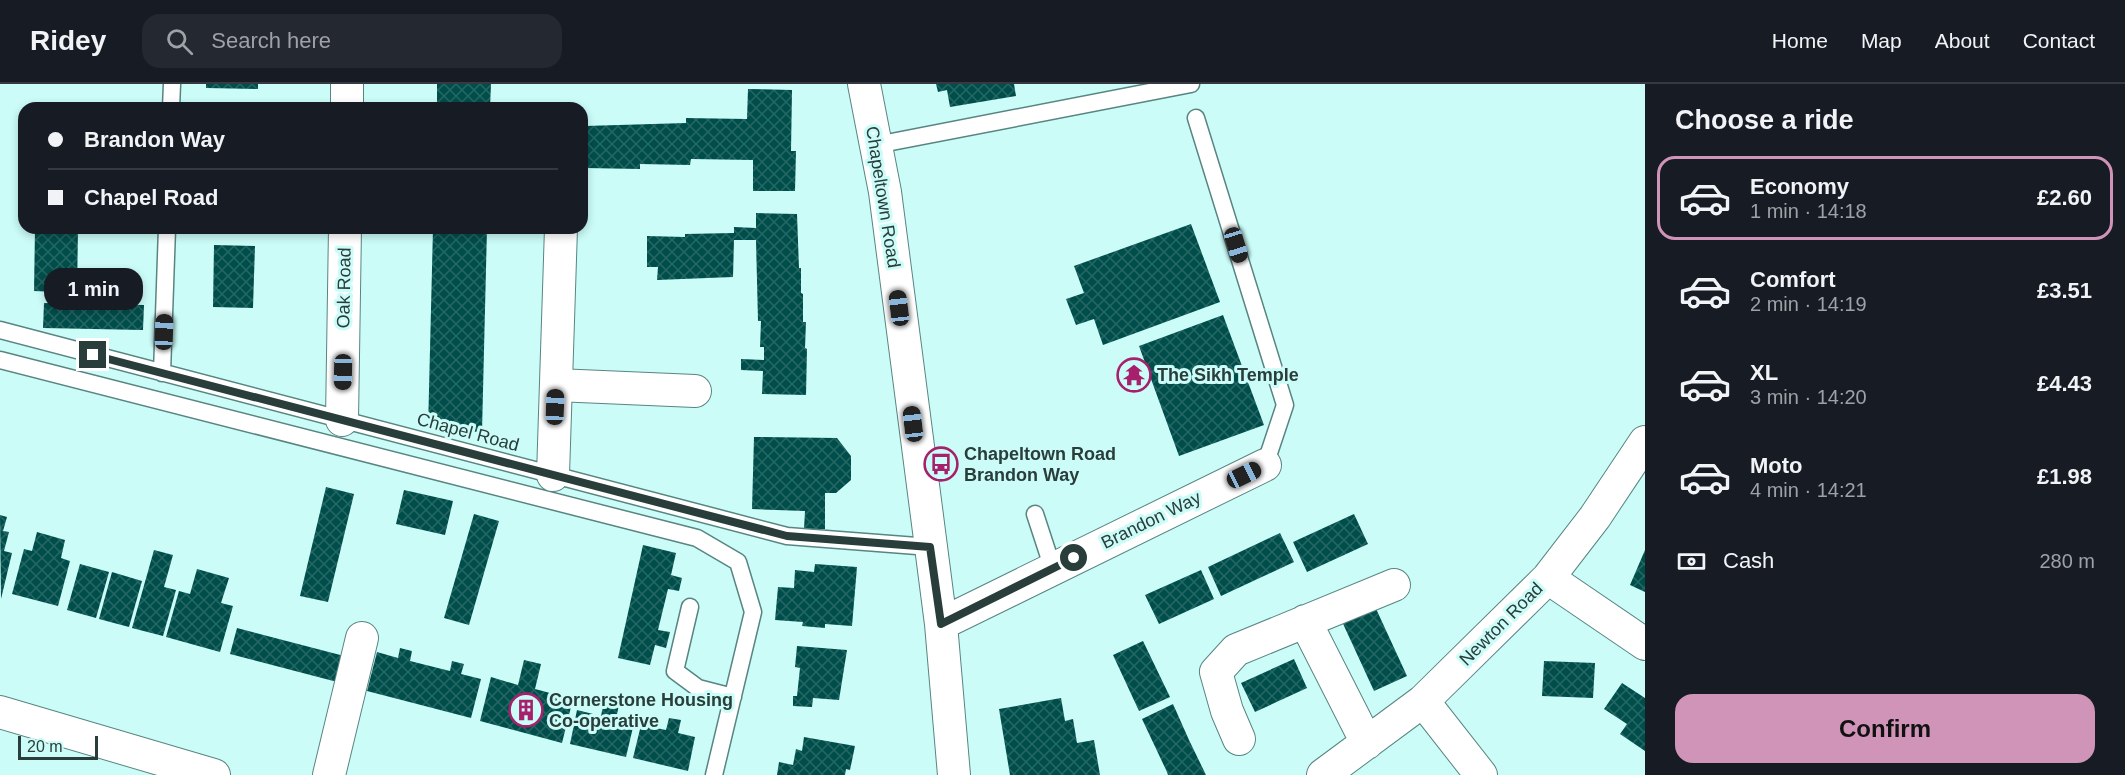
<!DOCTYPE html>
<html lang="en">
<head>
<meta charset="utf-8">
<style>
  :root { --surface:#171b24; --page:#242831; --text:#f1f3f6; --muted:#9ea1a6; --line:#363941; --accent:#cf94b7 }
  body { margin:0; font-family:Helvetica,sans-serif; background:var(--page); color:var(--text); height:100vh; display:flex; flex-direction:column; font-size:22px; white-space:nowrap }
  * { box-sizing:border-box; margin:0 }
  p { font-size:20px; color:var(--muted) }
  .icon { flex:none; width:33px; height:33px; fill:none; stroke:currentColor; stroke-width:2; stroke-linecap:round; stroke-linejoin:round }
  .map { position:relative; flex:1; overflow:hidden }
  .panel { display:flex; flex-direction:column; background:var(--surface); width:480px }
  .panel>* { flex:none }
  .banner { position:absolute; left:18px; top:18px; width:570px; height:132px; border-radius:18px; box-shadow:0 3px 9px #0003; display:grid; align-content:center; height:132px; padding:0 30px; background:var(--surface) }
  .scale { position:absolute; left:18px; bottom:15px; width:80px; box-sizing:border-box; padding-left:6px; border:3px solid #293d3b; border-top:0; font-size:16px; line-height:21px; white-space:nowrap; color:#293d3b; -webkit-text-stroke:4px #cbfcf8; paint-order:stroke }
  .end { position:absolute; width:27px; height:27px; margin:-14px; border:8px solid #293d3b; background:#fff; box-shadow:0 0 0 3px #fff }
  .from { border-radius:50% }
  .bubble { position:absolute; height:42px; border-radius:18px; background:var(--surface); box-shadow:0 3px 9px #0003; font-size:20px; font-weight:700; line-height:42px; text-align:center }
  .car { position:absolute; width:18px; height:36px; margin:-18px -9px; border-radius:8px; box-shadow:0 0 4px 2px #0007; background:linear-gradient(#222 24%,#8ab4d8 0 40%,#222 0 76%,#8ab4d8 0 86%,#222 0) }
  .banner b { display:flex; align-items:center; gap:21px; height:57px; font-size:22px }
  .banner b+b { border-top:2px solid var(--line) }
  .banner i { width:15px; height:15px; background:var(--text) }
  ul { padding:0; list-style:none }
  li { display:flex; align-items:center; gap:18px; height:84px; margin:0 12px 9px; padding:0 18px; border:3px solid transparent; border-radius:18px }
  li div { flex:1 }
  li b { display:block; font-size:22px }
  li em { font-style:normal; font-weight:700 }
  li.current { border-color:var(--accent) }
  li>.icon { width:54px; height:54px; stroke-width:1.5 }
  h2 { padding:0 30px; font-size:27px; line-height:72px }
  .pay { display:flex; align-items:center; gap:15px; height:66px; padding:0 30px; font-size:22px }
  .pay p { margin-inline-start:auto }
  .action { display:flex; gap:12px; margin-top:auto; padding:12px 30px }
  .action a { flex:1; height:69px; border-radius:18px; background:var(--accent); color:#111; font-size:24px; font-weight:700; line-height:69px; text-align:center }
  header { display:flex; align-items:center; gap:36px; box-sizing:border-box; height:84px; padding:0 30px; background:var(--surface); border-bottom:2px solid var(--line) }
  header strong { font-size:28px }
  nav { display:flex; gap:33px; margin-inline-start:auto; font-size:21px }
  .search { width:420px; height:54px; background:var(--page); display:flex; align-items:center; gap:15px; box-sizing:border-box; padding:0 21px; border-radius:18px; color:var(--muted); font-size:22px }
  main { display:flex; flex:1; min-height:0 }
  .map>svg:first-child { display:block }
  .building { fill:url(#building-cross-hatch) }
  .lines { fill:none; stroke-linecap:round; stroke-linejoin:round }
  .service-casing { stroke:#588582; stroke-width:19 }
  .minor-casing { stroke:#588582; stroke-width:34 }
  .service { stroke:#fff; stroke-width:16 }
  .minor { stroke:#fff; stroke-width:32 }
  .route { stroke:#293d3b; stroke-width:8 }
  .labels { text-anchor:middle; stroke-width:6; stroke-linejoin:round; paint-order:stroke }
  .street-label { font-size:18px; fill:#293d3b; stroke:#cbfcf8 }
  .poi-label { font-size:18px; font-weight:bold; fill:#293d3b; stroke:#cbfcf8; text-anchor:start }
</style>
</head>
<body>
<header>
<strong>Ridey</strong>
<div class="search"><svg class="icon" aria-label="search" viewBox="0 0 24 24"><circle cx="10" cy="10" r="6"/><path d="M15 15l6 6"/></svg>Search here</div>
<nav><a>Home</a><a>Map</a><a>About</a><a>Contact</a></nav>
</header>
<main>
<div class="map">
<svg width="1645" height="691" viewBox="0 0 1645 691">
  <defs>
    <pattern id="building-cross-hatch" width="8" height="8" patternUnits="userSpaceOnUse" patternTransform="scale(1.5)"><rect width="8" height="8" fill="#004e4b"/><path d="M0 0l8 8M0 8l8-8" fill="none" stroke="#266663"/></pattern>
  </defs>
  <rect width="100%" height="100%" fill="#cbfcf8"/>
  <!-- building -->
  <path class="building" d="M 206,0 L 258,0 L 258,5 L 206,4 Z
    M 437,0 L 491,0 L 490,24 L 437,24 Z
    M 936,0 L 1014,0 L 1016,12 L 950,23 L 947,6 L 938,8 Z
    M 748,5 L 792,6 L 791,67 L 796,67 L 795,107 L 753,107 L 753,76 L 691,75 L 690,81 L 640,80 L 640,85 L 585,84 L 585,42 L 686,39 L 686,34 L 747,35 Z
    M 207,20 L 257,21 L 257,24 L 206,24 Z
    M 756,129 L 797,130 L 799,184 L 801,184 L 801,209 L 803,210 L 803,238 L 806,238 L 805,264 L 807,265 L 806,311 L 762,310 L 763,287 L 741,286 L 741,275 L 764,276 L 764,263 L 760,263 L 761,237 L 758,237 L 756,156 L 734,156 L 733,193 L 657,196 L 658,183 L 647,183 L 647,152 L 685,153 L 685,150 L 734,149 L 734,143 L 756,144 Z
    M 1191,140 L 1220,218 L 1103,261 L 1094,235 L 1076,241 L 1066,215 L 1084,209 L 1074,182 Z
    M 35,144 L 78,144 L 77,209 L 34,207 Z
    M 433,144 L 487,144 L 482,348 L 428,346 Z
    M 214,161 L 255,162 L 253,224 L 213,223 Z
    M 44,219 L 144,221 L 143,246 L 43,244 Z
    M 1223,231 L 1264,341 L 1179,372 L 1139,262 Z
    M 754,353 L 837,354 L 851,372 L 851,396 L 836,409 L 825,409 L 825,445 L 804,445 L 805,427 L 752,425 Z
    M 326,403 L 354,410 L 328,518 L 300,512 Z
    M 404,406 L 453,417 L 445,451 L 396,440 Z
    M 474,430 L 499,437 L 469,541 L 444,534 Z
    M 1354,430 L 1368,460 L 1307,488 L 1293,458 Z
    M 0,431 L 7,433 L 3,447 L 9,448 L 4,467 L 12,469 L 1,515 Z
    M 37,448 L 65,456 L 61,474 L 70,477 L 58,522 L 12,510 L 24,465 L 32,467 Z
    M 1280,449 L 1294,478 L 1221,512 L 1208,483 Z
    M 643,461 L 676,469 L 671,491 L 682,494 L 679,507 L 668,505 L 658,546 L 670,548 L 666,564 L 655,561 L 650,581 L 618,574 Z
    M 154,466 L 173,471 L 164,503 L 176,506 L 163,552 L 132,544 Z
    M 1645,466 L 1645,508 L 1630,501 Z
    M 80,480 L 109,488 L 96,534 L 67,526 Z
    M 815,480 L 857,483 L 852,542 L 825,540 L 825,544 L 802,542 L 803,538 L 775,536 L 778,503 L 794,504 L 795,486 L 814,488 Z
    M 197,485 L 229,494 L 221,519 L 233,522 L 220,568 L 166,553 L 179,507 L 190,510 Z
    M 1201,486 L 1214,515 L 1159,540 L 1145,511 Z
    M 112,488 L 142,497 L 129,543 L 99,535 Z
    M 1372,516 L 1407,592 L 1374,607 L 1339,531 Z
    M 237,544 L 348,573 L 341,599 L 230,570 Z
    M 1143,557 L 1170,613 L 1139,627 L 1113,571 Z
    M 797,562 L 847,566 L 839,616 L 813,614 L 812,623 L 793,622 L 793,612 L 797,612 L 800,584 L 795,583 Z
    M 400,564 L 412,567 L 410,577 L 450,587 L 452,577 L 464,580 L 461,590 L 481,595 L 471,634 L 367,607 L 377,568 L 398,574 Z
    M 1294,575 L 1307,604 L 1255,628 L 1241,599 Z
    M 524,576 L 541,580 L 535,605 L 573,615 L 562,659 L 480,637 L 491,593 L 518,601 Z
    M 1544,577 L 1595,579 L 1593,614 L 1542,612 Z
    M 1622,599 L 1645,614 L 1645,667 L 1620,650 L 1627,640 L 1604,625 Z
    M 605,613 L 620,616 L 616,635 L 634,639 L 626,673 L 570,660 L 577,626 L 601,632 Z
    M 1061,614 L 1065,637 L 1073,635 L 1077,659 L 1094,656 L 1100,691 L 1010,691 L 999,625 Z
    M 1173,620 L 1189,656 L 1206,691 L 1168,691 L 1167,688 L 1142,635 Z
    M 669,634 L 681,636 L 678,649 L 695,653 L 688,687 L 633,674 L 641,641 L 666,646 Z
    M 804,653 L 855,662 L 850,686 L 846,685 L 845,691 L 777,691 L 779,678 L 793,681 L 796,665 L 802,667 Z"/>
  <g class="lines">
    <defs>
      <path id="service" d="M 171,24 L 172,0
        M 1196,34 L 1285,321 L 1265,381
        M 876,61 L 1191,0
        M 0,246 L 787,452 L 930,463
        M 0,276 L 697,454 L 738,478 L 753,528 L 714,691
        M 162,289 L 167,144
        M 1035,430 L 1053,485
        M 690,523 L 675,587 L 698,604 L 733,613"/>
      <path id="minor" d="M 864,0 L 885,108 L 941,540 L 954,691
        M 347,24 L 347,0
        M 556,301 L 695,307
        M 342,336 L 345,144
        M 553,391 L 561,144
        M 1548,494 L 1645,560
        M 1305,537 L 1367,659
        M 941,540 L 1265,381
        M 1423,617 L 1481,691
        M 0,628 L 214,691
        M 1239,655 L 1227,627 L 1216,588 L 1236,566 L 1394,501
        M 329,691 L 362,554
        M 1323,691 L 1423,617 L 1548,494 L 1595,433 L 1645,358"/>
    </defs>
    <!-- service casing -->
    <use href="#service" class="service-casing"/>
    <!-- minor casing -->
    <use href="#minor" class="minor-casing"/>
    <!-- service -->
    <use href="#service" class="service"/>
    <!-- minor -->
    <use href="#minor" class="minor"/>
  </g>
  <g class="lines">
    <!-- route -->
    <path class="route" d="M 93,271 L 787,452 L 930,463 L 941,540 L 1074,474"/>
  </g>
  <!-- icons -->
  <defs>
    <symbol id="temple-ring" viewBox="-11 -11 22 22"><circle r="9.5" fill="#cbfcf8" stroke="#a6206b" stroke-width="1.5"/><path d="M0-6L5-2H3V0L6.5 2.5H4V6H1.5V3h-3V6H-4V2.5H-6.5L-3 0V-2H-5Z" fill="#a6206b"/></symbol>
    <symbol id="bus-ring" viewBox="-11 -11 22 22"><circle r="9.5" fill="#cbfcf8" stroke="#a6206b" stroke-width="1.5"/><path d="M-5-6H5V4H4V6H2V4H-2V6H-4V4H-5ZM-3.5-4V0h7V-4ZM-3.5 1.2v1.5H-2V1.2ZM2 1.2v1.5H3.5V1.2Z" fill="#a6206b"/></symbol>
    <symbol id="building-ring" viewBox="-11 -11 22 22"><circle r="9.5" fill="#cbfcf8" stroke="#a6206b" stroke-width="1.5"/><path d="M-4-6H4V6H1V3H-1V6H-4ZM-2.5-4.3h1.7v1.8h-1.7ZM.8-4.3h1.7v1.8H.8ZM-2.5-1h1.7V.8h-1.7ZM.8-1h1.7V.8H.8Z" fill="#a6206b"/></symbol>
  </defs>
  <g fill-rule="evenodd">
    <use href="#temple-ring" x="1115" y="272" width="38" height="38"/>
    <use href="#bus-ring" x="922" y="361" width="38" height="38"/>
    <use href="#building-ring" x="507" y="607" width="38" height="38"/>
  </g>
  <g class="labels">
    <!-- street labels -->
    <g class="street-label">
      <text transform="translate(883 113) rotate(81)" y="6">Chapeltown Road</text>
      <text transform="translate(344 204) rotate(-89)" y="6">Oak Road</text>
      <text transform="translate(468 348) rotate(15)" y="6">Chapel Road</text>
      <text transform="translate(1151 436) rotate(-26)" y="6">Brandon Way</text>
      <text transform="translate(1501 540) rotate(-45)" y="6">Newton Road</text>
    </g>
    <!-- poi labels -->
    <g class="poi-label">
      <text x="1157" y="297">The Sikh Temple</text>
      <text x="964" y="376">Chapeltown Road<tspan x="964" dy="21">Brandon Way</tspan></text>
      <text x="549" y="622">Cornerstone Housing<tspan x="549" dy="21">Co-operative</tspan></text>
    </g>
  </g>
</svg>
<div class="scale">20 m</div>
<i class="end from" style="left:1074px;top:474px"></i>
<i class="end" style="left:93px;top:271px"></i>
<div class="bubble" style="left:44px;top:184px;width:99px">1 min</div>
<i class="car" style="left:1236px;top:161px;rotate:163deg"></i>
<i class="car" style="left:899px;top:224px;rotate:353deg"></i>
<i class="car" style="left:164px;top:248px;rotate:2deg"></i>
<i class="car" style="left:343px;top:288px;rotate:181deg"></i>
<i class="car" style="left:555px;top:323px;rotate:2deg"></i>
<i class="car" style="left:913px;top:340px;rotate:353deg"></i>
<i class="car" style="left:1244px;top:391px;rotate:64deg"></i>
<div class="banner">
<b><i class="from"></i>Brandon Way</b>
<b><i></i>Chapel Road</b>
</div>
</div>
<section class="panel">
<h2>Choose a ride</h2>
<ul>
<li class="current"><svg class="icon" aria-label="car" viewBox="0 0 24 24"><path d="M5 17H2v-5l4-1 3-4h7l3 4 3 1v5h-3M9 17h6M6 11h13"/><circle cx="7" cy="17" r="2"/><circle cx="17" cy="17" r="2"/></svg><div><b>Economy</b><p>1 min · 14:18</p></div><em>£2.60</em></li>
<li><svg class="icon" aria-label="car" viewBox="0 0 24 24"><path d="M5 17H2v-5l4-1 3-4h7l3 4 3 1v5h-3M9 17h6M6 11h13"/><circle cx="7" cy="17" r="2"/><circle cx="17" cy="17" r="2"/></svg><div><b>Comfort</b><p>2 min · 14:19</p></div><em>£3.51</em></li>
<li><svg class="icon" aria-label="car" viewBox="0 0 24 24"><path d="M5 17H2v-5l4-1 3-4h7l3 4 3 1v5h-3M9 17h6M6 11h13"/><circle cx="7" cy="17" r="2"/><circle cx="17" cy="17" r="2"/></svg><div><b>XL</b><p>3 min · 14:20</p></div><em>£4.43</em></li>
<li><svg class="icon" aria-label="car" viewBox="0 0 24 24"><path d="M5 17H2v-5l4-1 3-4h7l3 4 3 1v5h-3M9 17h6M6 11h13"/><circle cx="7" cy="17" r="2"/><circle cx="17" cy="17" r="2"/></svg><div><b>Moto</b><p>4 min · 14:21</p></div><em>£1.98</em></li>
</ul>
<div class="pay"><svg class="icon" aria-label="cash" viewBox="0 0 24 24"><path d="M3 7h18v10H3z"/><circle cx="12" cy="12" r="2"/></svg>Cash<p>280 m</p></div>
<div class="action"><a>Confirm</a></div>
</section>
</main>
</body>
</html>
